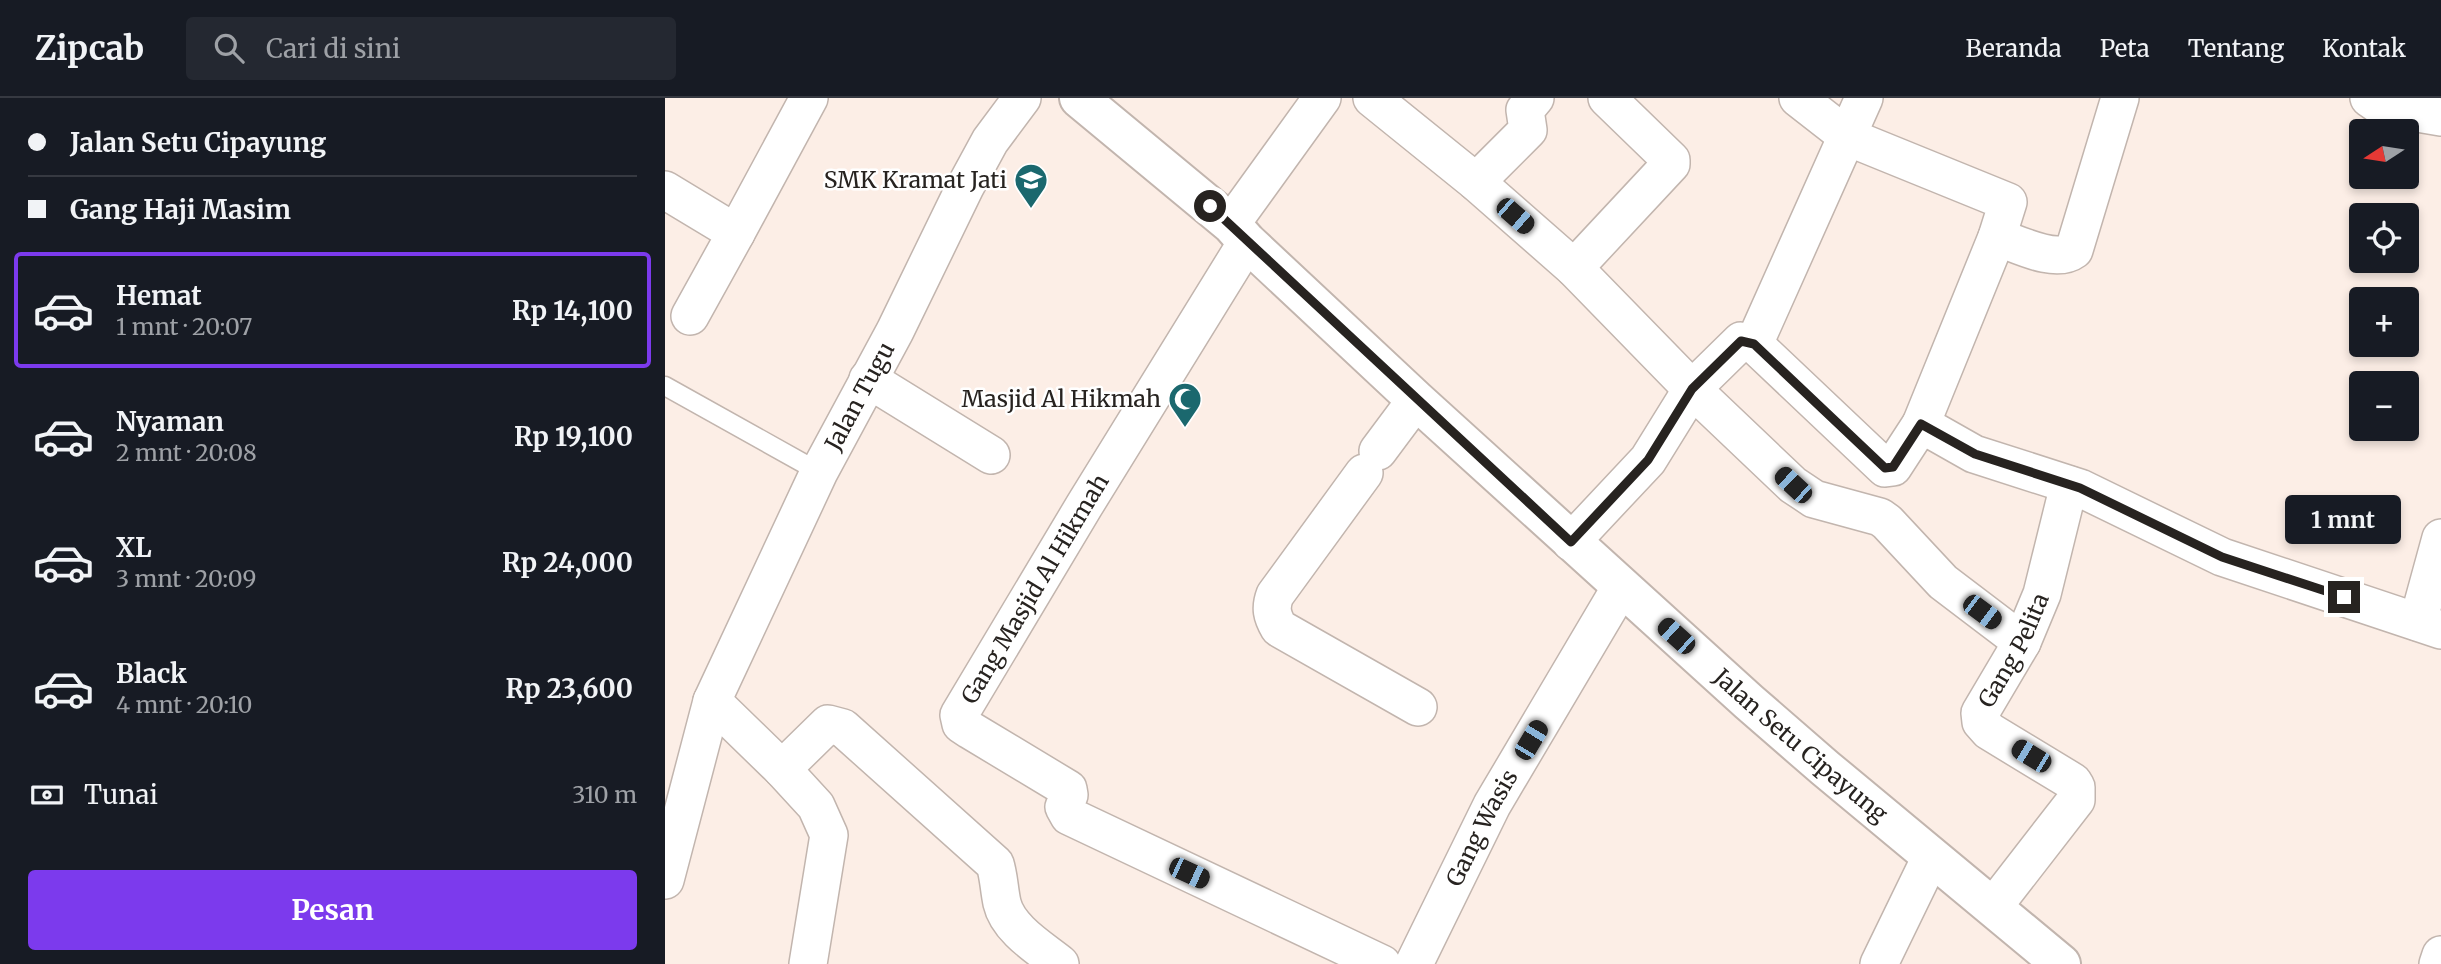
<!DOCTYPE html>
<html lang="id">
<head>
<meta charset="utf-8">
<style>
  :root { --surface:#171b24; --page:#242831; --text:#f1f3f6; --muted:#9ea1a6; --line:#363941; --accent:#7c3aed }
  body { margin:0; font-family:Merriweather,serif; background:var(--page); color:var(--text); height:100vh; display:flex; flex-direction:column; font-size:26px; white-space:nowrap }
  * { box-sizing:border-box; margin:0 }
  p { font-size:23px; color:var(--muted) }
  .icon { flex:none; width:38px; height:38px; fill:none; stroke:currentColor; stroke-width:2; stroke-linecap:round; stroke-linejoin:round }
  .map { position:relative; flex:1; overflow:hidden }
  .details { display:flex; flex-direction:column; background:var(--surface); width:665px }
  .details>* { flex:none }
  .guide { display:grid; align-content:center; height:154px; padding:0 28px; background:var(--surface) }
  .needle { width:46px; rotate:258deg }
  .tools { position:absolute; left:1684px; top:21px; display:grid; gap:14px }
  .tools a { display:grid; place-items:center; width:70px; height:70px; border-radius:7px; background:var(--surface); box-shadow:0 4px 10px #0003; font-size:35px }
  .end { position:absolute; width:32px; height:32px; margin:-16px; border:9px solid #272320; background:#fff; box-shadow:0 0 0 4px #fff }
  .from { border-radius:50% }
  .bubble { position:absolute; height:49px; border-radius:7px; background:var(--surface); box-shadow:0 4px 10px #0003; font-size:23px; font-weight:700; line-height:49px; text-align:center }
  .car { position:absolute; width:21px; height:42px; margin:-21px -10px; border-radius:9px; box-shadow:0 0 5px 2px #0007; background:linear-gradient(#222 24%,#8ab4d8 0 40%,#222 0 76%,#8ab4d8 0 86%,#222 0) }
  .guide b { display:flex; align-items:center; gap:24px; height:66px; font-size:26px }
  .guide b+b { border-top:2px solid var(--line) }
  .guide i { width:18px; height:18px; background:var(--text) }
  ul { padding:0; list-style:none }
  li { display:flex; align-items:center; gap:21px; height:116px; margin:0 14px 10px; padding:0 14px; border:4px solid transparent; border-radius:7px }
  li div { flex:1 }
  li b { display:block; font-size:26px }
  li em { font-style:normal; font-weight:700 }
  li.on { border-color:var(--accent) }
  li>.icon { width:63px; height:63px; stroke-width:1.5 }
  .pay { display:flex; align-items:center; gap:18px; height:77px; padding:0 28px; font-size:26px }
  .pay p { margin-inline-start:auto }
  .primary-button { display:flex; gap:14px; margin-top:auto; padding:14px 28px }
  .primary-button a { flex:1; height:80px; border-radius:7px; background:var(--accent); color:#fff; font-size:28px; font-weight:700; line-height:80px; text-align:center }
  header { display:flex; align-items:center; gap:42px; box-sizing:border-box; height:98px; padding:0 35px; background:var(--surface); border-bottom:2px solid var(--line) }
  header strong { font-size:33px }
  nav { display:flex; gap:38px; margin-inline-start:auto; font-size:24px }
  .search { width:490px; height:63px; background:var(--page); display:flex; align-items:center; gap:18px; box-sizing:border-box; padding:0 24px; border-radius:7px; color:var(--muted); font-size:26px }
  main { display:flex; flex:1; min-height:0 }
  .map>svg:first-child { display:block }
  .lines { fill:none; stroke-linecap:round; stroke-linejoin:round }
  .lane-casing { stroke:#c2b5ae; stroke-width:21 }
  .street-casing { stroke:#c2b5ae; stroke-width:40 }
  .secondary-casing { stroke:#c2b5ae; stroke-width:42 }
  .lane { stroke:#fff; stroke-width:18 }
  .street { stroke:#fff; stroke-width:37 }
  .secondary { stroke:#fff; stroke-width:38 }
  .route { stroke:#272320; stroke-width:9 }
  .labels { text-anchor:middle; stroke-width:5; stroke-linejoin:round; paint-order:stroke }
  .poi-label { font-size:23px; fill:#272320; stroke:#fff; text-anchor:end }
  .street-label { font-size:23px; fill:#272320; stroke:#fff }
</style>
</head>
<body>
<header>
<strong>Zipcab</strong>
<div class="search"><svg class="icon" aria-label="search" viewBox="0 0 24 24"><circle cx="10" cy="10" r="6"/><path d="M15 15l6 6"/></svg>Cari di sini</div>
<nav><a>Beranda</a><a>Peta</a><a>Tentang</a><a>Kontak</a></nav>
</header>
<main>
<section class="details">
<div class="guide">
<b><i class="from"></i>Jalan Setu Cipayung</b>
<b><i></i>Gang Haji Masim</b>
</div>
<ul>
<li class="on"><svg class="icon" aria-label="car" viewBox="0 0 24 24"><path d="M5 17H2v-5l4-1 3-4h7l3 4 3 1v5h-3M9 17h6M6 11h13"/><circle cx="7" cy="17" r="2"/><circle cx="17" cy="17" r="2"/></svg><div><b>Hemat</b><p>1 mnt · 20:07</p></div><em>Rp 14,100</em></li>
<li><svg class="icon" aria-label="car" viewBox="0 0 24 24"><path d="M5 17H2v-5l4-1 3-4h7l3 4 3 1v5h-3M9 17h6M6 11h13"/><circle cx="7" cy="17" r="2"/><circle cx="17" cy="17" r="2"/></svg><div><b>Nyaman</b><p>2 mnt · 20:08</p></div><em>Rp 19,100</em></li>
<li><svg class="icon" aria-label="car" viewBox="0 0 24 24"><path d="M5 17H2v-5l4-1 3-4h7l3 4 3 1v5h-3M9 17h6M6 11h13"/><circle cx="7" cy="17" r="2"/><circle cx="17" cy="17" r="2"/></svg><div><b>XL</b><p>3 mnt · 20:09</p></div><em>Rp 24,000</em></li>
<li><svg class="icon" aria-label="car" viewBox="0 0 24 24"><path d="M5 17H2v-5l4-1 3-4h7l3 4 3 1v5h-3M9 17h6M6 11h13"/><circle cx="7" cy="17" r="2"/><circle cx="17" cy="17" r="2"/></svg><div><b>Black</b><p>4 mnt · 20:10</p></div><em>Rp 23,600</em></li>
</ul>
<div class="pay"><svg class="icon" aria-label="cash" viewBox="0 0 24 24"><path d="M3 7h18v10H3z"/><circle cx="12" cy="12" r="2"/></svg>Tunai<p>310 m</p></div>
<div class="primary-button"><a>Pesan</a></div>
</section>
<div class="map">
<svg width="1776" height="866" viewBox="0 0 1776 866">
  <rect width="100%" height="100%" fill="#fceee6"/>
  <g class="lines">
    <defs>
      <path id="lane" d="M 0,288 L 154,374"/>
      <g id="street">
        <path d="M 707,0 L 811,84 L 909,170 L 1027,291 L 1128,387 L 1149,401 L 1215,419 L 1222,424 L 1278,484 L 1357,544"/>
        <path d="M 1133,0 L 1183,39 L 1343,104 L 1332,139 L 1256,326"/>
        <path d="M 1704,0 L 1717,9 L 1776,19"/>
        <path d="M 811,84 L 863,32 L 860,12 L 870,0"/>
        <path d="M 0,92 L 71,135 L 25,218"/>
        <path d="M 566,126 L 657,0"/>
        <path d="M 71,135 L 144,0"/>
        <path d="M 1332,139 C 1353,146 1390,166 1409,152 L 1455,0"/>
        <path d="M 582,144 L 419,408 L 294,617 L 296,626 L 305,632 L 403,691 L 404,697 L 399,709 L 404,718 L 717,866"/>
        <path d="M 909,170 L 1006,66 L 1006,62 L 942,0"/>
        <path d="M 1089,246 L 1199,0"/>
        <path d="M 203,281 L 326,357"/>
        <path d="M 713,353 L 751,302"/>
        <path d="M 699,375 L 610,497 C 605,510 607,518 614,530 L 753,609"/>
        <path d="M 906,444 L 983,362 L 1027,291 L 1076,243 L 1089,246 L 1220,370 L 1228,369 L 1256,326 L 1309,356 L 1415,390 L 1557,459 L 1776,532"/>
        <path d="M 1753,524 L 1776,440"/>
        <path d="M 117,671 L 163,626 L 178,630 L 330,766 C 334,779 334,791 337,805 C 343,831 375,850 395,866"/>
        <path d="M 0,782 L 47,603"/>
        <path id="s1" d="M 1328,809 L 1411,702 L 1411,689 L 1408,684 L 1324,633 L 1316,624 L 1315,615 L 1357,544 L 1377,496 L 1404,387"/>
        <path id="s2" d="M 143,866 L 164,737 L 151,708 L 117,671 L 47,603 L 154,374 L 230,233 L 300,89 L 325,43 L 357,0"/>
        <path id="s3" d="M 749,866 L 827,707 L 956,489"/>
        <path d="M 1214,866 L 1266,759"/>
        <path d="M 1773,866 L 1776,857"/>
      </g>
      <g id="secondary">
        <path id="s4" d="M 414,0 L 566,126 L 582,144 L 751,302 L 1084,604 L 1160,670 L 1396,866"/>
      </g>
    </defs>
    <!-- lane casing -->
    <use href="#lane" class="lane-casing"/>
    <!-- street casing -->
    <use href="#street" class="street-casing"/>
    <!-- secondary casing -->
    <use href="#secondary" class="secondary-casing"/>
    <!-- lane -->
    <use href="#lane" class="lane"/>
    <!-- street -->
    <use href="#street" class="street"/>
    <!-- secondary -->
    <use href="#secondary" class="secondary"/>
  </g>
  <g class="lines">
    <!-- route -->
    <path class="route" d="M 545,108 L 906,444 L 983,362 L 1027,291 L 1076,243 L 1089,246 L 1220,370 L 1228,369 L 1256,326 L 1310,356 L 1415,390 L 1557,459 L 1679,499"/>
  </g>
  <!-- icons -->
  <defs>
    <symbol id="school-pin" viewBox="-11 -11 22 30"><path d="M0 17L-7.5 6A9.5 9.5 0 1 1 7.5 6Z" fill="#1b686e" stroke="#fff"/><path d="M0-5L7-2L0 1L-7-2ZM-4 1L0 2.5L4 1V4Q0 6-4 4Z" fill="#fff"/></symbol>
    <symbol id="mosque-pin" viewBox="-11 -11 22 30"><path d="M0 17L-7.5 6A9.5 9.5 0 1 1 7.5 6Z" fill="#1b686e" stroke="#fff"/><path d="M3.5-4.9A6 6 0 1 0 3.5 4.9A5 5 0 1 1 3.5-4.9Z" fill="#fff"/></symbol>
  </defs>
  <g fill-rule="evenodd">
    <use href="#school-pin" x="347" y="63" width="38" height="52"/>
    <use href="#mosque-pin" x="501" y="282" width="38" height="52"/>
  </g>
  <g class="labels">
    <!-- poi labels -->
    <g class="poi-label">
      <text x="342" y="90">SMK Kramat Jati</text>
      <text x="496" y="309">Masjid Al Hikmah</text>
    </g>
    <!-- street labels -->
    <g class="street-label">
      <text dy="8" stroke="none"><textPath href="#s2" startOffset="649">Jalan Tugu</textPath></text>
      <text transform="translate(370 491) rotate(-59)" y="8">Gang Masjid Al Hikmah</text>
      <text dy="8" stroke="none"><textPath href="#s1" startOffset="345">Gang Pelita</textPath></text>
      <text dy="8" stroke="none"><textPath href="#s4" startOffset="970">Jalan Setu Cipayung</textPath></text>
      <text dy="8" stroke="none"><textPath href="#s3" startOffset="152">Gang Wasis</textPath></text>
    </g>
  </g>
</svg>
<div class="tools">
<a><svg class="needle" viewBox="-14 -14 28 28"><path d="M0-13l5 13h-10z" fill="#e53935"/><path d="M0 13l5-13h-10z" fill="#9ea1a6"/></svg></a>
<a><svg class="icon" aria-label="locate" viewBox="0 0 24 24"><circle cx="12" cy="12" r="6"/><path d="M12 2v4M12 18v4M2 12h4M18 12h4"/></svg></a>
<a>+</a>
<a>−</a>
</div>
<i class="end from" style="left:545px;top:108px"></i>
<i class="end" style="left:1679px;top:499px"></i>
<div class="bubble" style="left:1620px;top:397px;width:116px">1 mnt</div>
<i class="car" style="left:850px;top:118px;rotate:131deg"></i>
<i class="car" style="left:1128px;top:387px;rotate:313deg"></i>
<i class="car" style="left:1317px;top:514px;rotate:127deg"></i>
<i class="car" style="left:1011px;top:538px;rotate:312deg"></i>
<i class="car" style="left:866px;top:642px;rotate:31deg"></i>
<i class="car" style="left:1366px;top:658px;rotate:301deg"></i>
<i class="car" style="left:524px;top:775px;rotate:115deg"></i>
</div>
</main>
</body>
</html>
